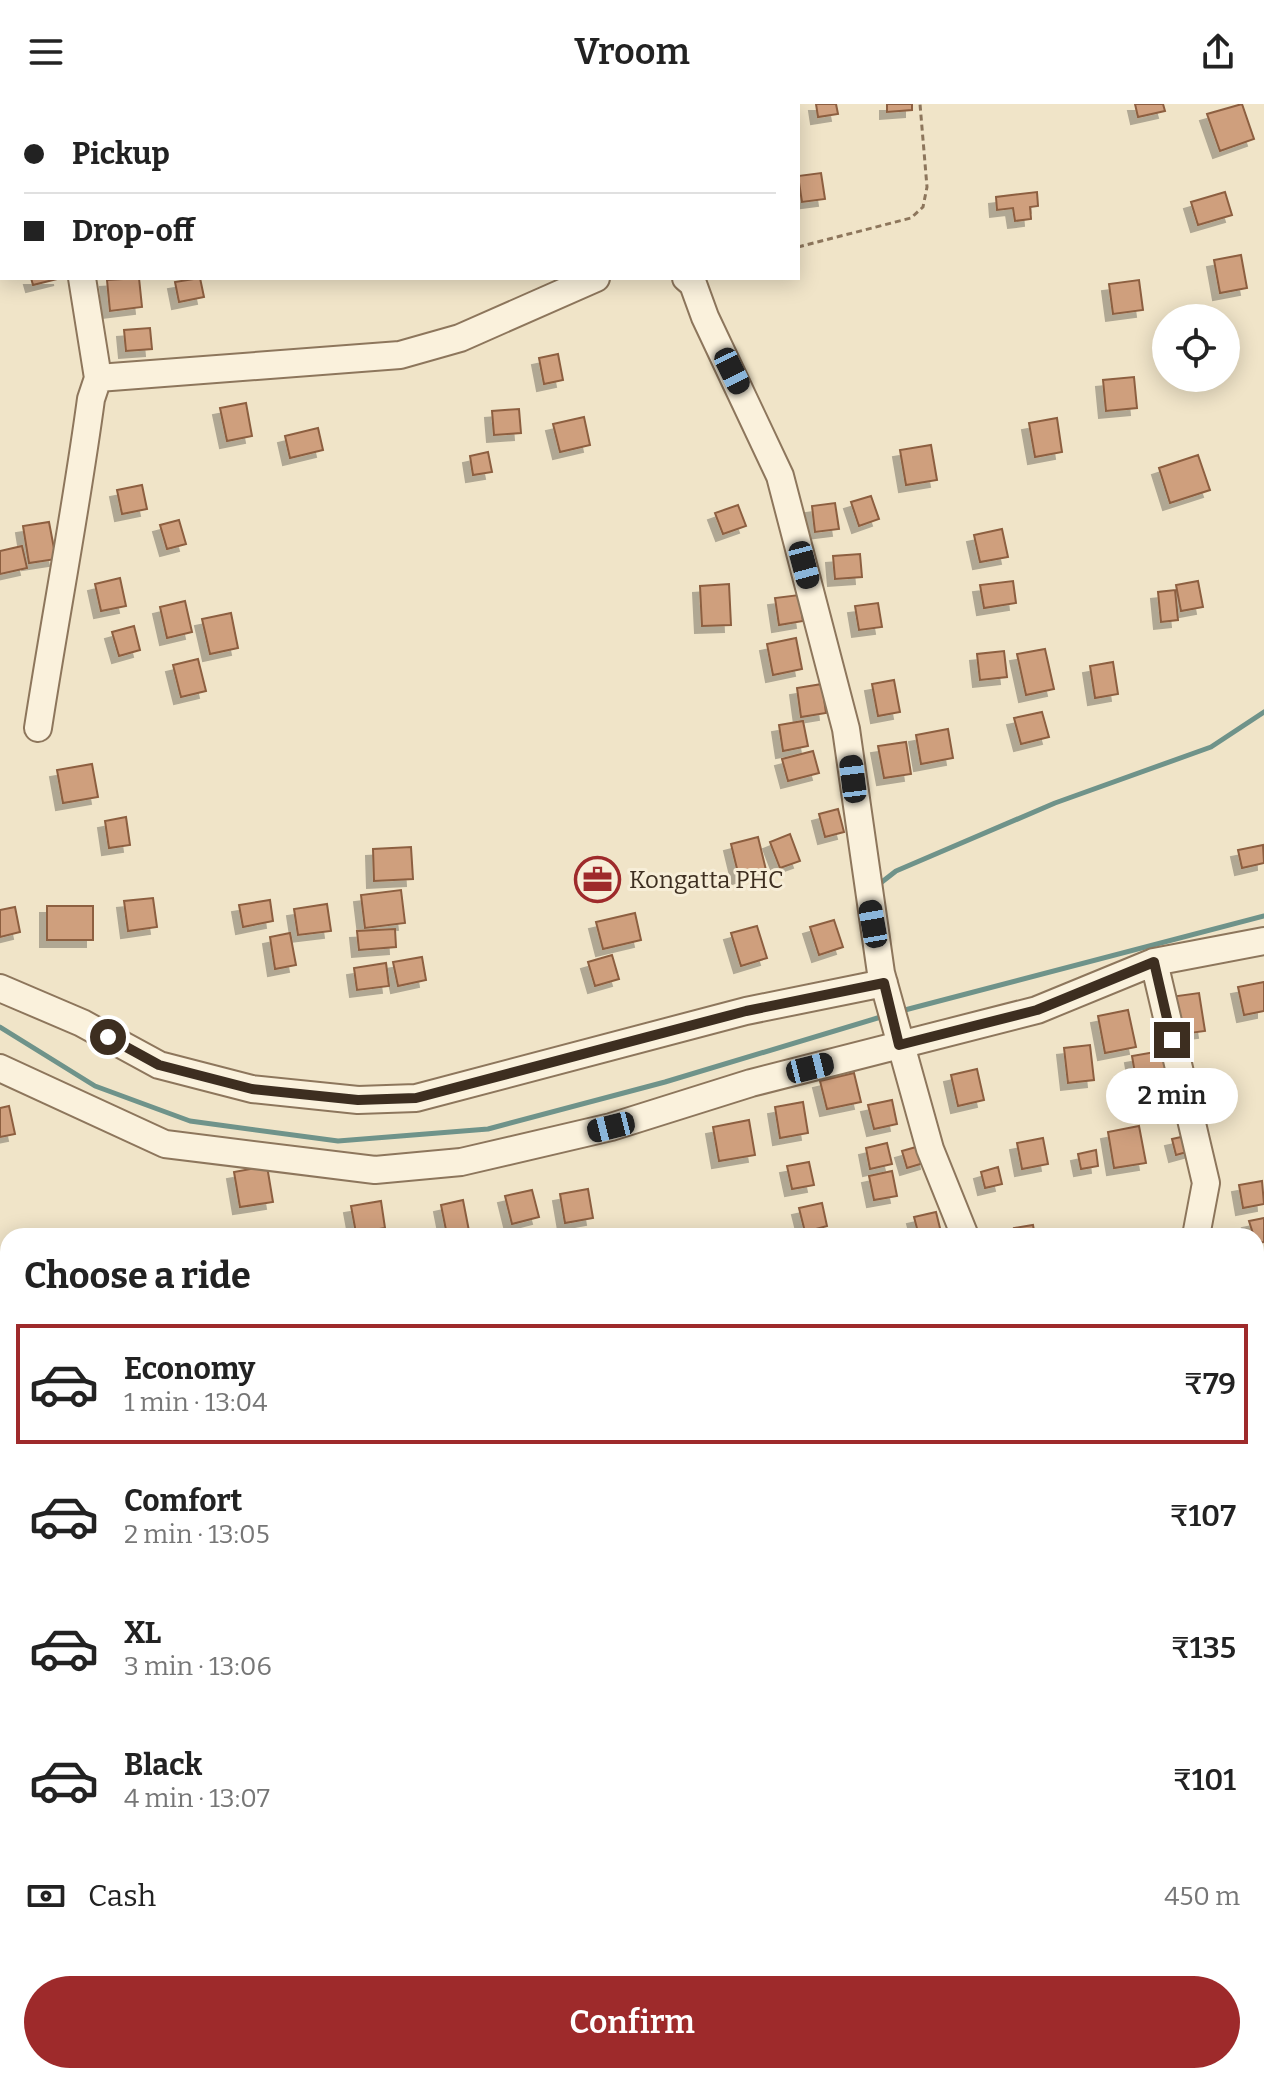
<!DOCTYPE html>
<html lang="en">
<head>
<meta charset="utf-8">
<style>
  :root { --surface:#fff; --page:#f2f2f2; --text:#222; --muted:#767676; --line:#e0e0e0; --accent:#9e2a2b }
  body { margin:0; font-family:Bitter,serif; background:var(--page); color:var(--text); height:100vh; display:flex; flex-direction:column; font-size:30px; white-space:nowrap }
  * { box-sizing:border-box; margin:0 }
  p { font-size:26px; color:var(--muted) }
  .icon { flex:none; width:44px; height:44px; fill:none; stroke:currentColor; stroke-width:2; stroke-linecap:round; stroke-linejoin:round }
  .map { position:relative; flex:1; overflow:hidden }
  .drawer { position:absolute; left:0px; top:1124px; width:1264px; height:856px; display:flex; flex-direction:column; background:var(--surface); border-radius:24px 24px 0 0; box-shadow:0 4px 20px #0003 }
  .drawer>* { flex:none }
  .top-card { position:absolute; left:0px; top:0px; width:800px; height:176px; box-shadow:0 4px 20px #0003; display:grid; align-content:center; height:176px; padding:0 24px; background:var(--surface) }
  .tools { position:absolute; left:1152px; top:200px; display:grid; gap:16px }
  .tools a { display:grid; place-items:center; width:88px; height:88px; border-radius:50%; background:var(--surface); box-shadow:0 4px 20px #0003; font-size:40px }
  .end { position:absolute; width:36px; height:36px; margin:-18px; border:10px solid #3d2e20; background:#fff; box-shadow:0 0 0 4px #fff }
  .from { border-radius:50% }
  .bubble { position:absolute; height:56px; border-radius:28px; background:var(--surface); box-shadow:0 4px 20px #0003; font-size:26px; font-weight:600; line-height:56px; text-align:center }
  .car { position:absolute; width:24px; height:48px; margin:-24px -12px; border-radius:10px; box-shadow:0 0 6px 2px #0007; background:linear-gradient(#222 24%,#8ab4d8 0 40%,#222 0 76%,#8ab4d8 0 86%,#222 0) }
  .top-card b { display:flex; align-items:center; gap:28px; height:76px; font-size:30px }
  .top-card b+b { border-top:2px solid var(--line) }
  .top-card i { width:20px; height:20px; background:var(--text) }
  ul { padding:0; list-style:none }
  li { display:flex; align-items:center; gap:24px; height:120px; margin:0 16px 12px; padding:0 8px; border:4px solid transparent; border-radius:0px }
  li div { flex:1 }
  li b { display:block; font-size:30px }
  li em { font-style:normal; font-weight:600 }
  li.active { border-color:var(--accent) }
  li>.icon { width:72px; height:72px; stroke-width:1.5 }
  h2 { padding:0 24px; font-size:36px; line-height:96px }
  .pay { display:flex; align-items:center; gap:20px; height:88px; padding:0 24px; font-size:30px }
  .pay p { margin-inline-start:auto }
  .cta { display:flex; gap:16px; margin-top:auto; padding:16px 24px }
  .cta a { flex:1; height:92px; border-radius:48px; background:var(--accent); color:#fff; font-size:32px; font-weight:600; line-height:92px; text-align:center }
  header { display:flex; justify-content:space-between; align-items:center; height:104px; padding:0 24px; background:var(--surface); font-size:36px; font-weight:600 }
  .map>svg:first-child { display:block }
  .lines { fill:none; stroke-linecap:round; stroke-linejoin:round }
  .stream { stroke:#6f938a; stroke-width:5 }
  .building { fill:#cf9f7d; stroke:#8d5f41; stroke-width:2; filter:url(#shadow) }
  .minor-casing { stroke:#8d765c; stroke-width:30 }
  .path { stroke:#8d765c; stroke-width:3; stroke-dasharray:6 4; stroke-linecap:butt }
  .minor { stroke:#faf1dc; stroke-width:26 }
  .route { stroke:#3d2e20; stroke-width:10 }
  .labels { text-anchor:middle; stroke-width:6; stroke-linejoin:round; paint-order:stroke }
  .poi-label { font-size:24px; fill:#3d2e20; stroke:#f7eed8; text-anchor:start }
</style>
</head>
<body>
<header><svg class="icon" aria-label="menu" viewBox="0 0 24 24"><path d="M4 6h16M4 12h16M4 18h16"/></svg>Vroom<svg class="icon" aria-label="share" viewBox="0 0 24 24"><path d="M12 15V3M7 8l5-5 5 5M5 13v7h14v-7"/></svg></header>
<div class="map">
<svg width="1264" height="1980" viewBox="0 0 1264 1980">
  <defs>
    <filter id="shadow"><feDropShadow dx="-7" dy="7" stdDeviation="0" flood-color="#0004"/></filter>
  </defs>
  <rect width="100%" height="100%" fill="#f0e4c8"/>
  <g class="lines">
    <!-- stream -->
    <path class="stream" d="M 878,781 L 896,767 L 1055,699 L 1211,643 L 1264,608
      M 901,907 L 1264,812
      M 0,923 L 95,982 L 190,1017 L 338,1037 L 488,1025 L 665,978 L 884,912"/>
  </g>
  <!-- building -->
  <path class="building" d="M 816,0 L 836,0 L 838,10 L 818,13 Z
    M 887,0 L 912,0 L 912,6 L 887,8 Z
    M 1135,0 L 1163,0 L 1165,7 L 1138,13 Z
    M 1242,0 L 1254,35 L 1220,47 L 1207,10 Z
    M 821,69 L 825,95 L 802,98 L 798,72 Z
    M 1037,88 L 1038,102 L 1030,103 L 1031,115 L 1015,117 L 1013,104 L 997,106 L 996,93 Z
    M 1225,88 L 1232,111 L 1198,121 L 1191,98 Z
    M 1241,151 L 1247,184 L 1220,189 L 1214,156 Z
    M 31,174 L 61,174 L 33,181 Z
    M 139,174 L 142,203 L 110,207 L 107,176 Z
    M 200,174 L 204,193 L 179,198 L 175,178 Z
    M 1139,176 L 1143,206 L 1113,210 L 1109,180 Z
    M 150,224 L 152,245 L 126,247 L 124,226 Z
    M 558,250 L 563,276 L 544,280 L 539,254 Z
    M 1134,273 L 1137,304 L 1106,307 L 1103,276 Z
    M 246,299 L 252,332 L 227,337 L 220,304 Z
    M 519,305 L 521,329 L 494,331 L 492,307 Z
    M 584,313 L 590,341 L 560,348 L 553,320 Z
    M 1057,314 L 1062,348 L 1035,353 L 1029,319 Z
    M 318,324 L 323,346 L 290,354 L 285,332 Z
    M 931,341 L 937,376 L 906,381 L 900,346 Z
    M 488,348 L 492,368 L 473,371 L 470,352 Z
    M 1198,351 L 1210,386 L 1170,399 L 1159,364 Z
    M 142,381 L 147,405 L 122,410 L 117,386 Z
    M 871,392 L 879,415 L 859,422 L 851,398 Z
    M 835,399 L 839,425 L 815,428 L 812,402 Z
    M 738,401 L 746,422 L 723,430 L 715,409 Z
    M 179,416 L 186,440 L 167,445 L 160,421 Z
    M 49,418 L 56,455 L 29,459 L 23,422 Z
    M 1002,425 L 1008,453 L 980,458 L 974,431 Z
    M 22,442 L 27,464 L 0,470 L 0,447 Z
    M 860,450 L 862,473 L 835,475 L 833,452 Z
    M 120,474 L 126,502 L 101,507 L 95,480 Z
    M 1013,477 L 1016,499 L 984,504 L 980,481 Z
    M 1198,477 L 1203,503 L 1181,507 L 1176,481 Z
    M 729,480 L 731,521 L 702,522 L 700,482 Z
    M 1175,486 L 1178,516 L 1161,518 L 1158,488 Z
    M 799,491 L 803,517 L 779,521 L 775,494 Z
    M 185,497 L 192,528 L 167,534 L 160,503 Z
    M 878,499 L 882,523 L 859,526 L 855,502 Z
    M 231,509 L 238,544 L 210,550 L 202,515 Z
    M 134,522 L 140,546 L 119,552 L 112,528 Z
    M 796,534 L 802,565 L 773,571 L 767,540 Z
    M 1045,545 L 1054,585 L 1026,591 L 1017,550 Z
    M 1004,547 L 1007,573 L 980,576 L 977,550 Z
    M 198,555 L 206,587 L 181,593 L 173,561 Z
    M 1113,558 L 1118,590 L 1095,594 L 1090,562 Z
    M 894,576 L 900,608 L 878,612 L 872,580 Z
    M 822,580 L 826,609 L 801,613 L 797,584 Z
    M 1042,608 L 1049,633 L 1021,640 L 1014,614 Z
    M 803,617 L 808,642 L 783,647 L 779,621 Z
    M 948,625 L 953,654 L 921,660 L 916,631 Z
    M 906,638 L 911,670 L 884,674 L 878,642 Z
    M 813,647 L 819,669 L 788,677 L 782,655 Z
    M 92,660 L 98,693 L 63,699 L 57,666 Z
    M 838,705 L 844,728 L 825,733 L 819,710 Z
    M 126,713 L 130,741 L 109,744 L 105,717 Z
    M 790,730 L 800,757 L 780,764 L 770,738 Z
    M 758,733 L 766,766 L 739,773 L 731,740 Z
    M 1263,741 L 1264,759 L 1242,764 L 1238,746 Z
    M 411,743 L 413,775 L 374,777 L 373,745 Z
    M 401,786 L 405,819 L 365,824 L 361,791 Z
    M 153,794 L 157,823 L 128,827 L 124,797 Z
    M 270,796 L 273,817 L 243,823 L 239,801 Z
    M 327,800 L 331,827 L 298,831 L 294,805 Z
    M 47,802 L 93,802 L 93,836 L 47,836 Z
    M 15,803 L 20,828 L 0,833 L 0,806 Z
    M 635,809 L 641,836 L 603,845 L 596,818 Z
    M 834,816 L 843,843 L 819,851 L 810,823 Z
    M 757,822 L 767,854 L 741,862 L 731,829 Z
    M 395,825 L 396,843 L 359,846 L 357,827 Z
    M 290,829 L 296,861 L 275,865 L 270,833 Z
    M 612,851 L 619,875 L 595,882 L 588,858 Z
    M 422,853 L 426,876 L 398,882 L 393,858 Z
    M 386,859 L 389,882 L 357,886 L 354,864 Z
    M 1264,878 L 1264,907 L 1244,911 L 1238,883 Z
    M 1199,889 L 1205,927 L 1175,931 L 1170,893 Z
    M 1128,906 L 1136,943 L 1105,949 L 1098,912 Z
    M 1090,941 L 1094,976 L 1068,979 L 1064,944 Z
    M 1167,946 L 1173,981 L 1138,987 L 1132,952 Z
    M 977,965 L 984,996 L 958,1002 L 951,971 Z
    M 854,969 L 861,998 L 827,1005 L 820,977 Z
    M 892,996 L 897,1020 L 874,1025 L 868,1001 Z
    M 803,998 L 808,1029 L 780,1034 L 775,1003 Z
    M 9,1002 L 15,1030 L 0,1033 L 0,1004 Z
    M 749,1016 L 755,1051 L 719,1057 L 713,1023 Z
    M 1139,1022 L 1146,1059 L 1114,1064 L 1108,1028 Z
    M 1190,1031 L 1194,1046 L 1176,1051 L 1172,1035 Z
    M 1043,1034 L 1048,1060 L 1022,1065 L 1017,1039 Z
    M 887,1039 L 892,1060 L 870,1065 L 866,1044 Z
    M 923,1041 L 927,1058 L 907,1064 L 902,1047 Z
    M 1096,1046 L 1098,1062 L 1081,1065 L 1078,1050 Z
    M 809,1058 L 814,1081 L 792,1085 L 787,1062 Z
    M 267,1062 L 273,1098 L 240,1103 L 234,1068 Z
    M 998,1063 L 1002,1080 L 985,1084 L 981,1068 Z
    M 892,1067 L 897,1092 L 874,1096 L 869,1072 Z
    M 1262,1077 L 1264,1100 L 1243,1104 L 1239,1081 Z
    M 588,1085 L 593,1114 L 565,1119 L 560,1090 Z
    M 532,1086 L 539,1113 L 512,1120 L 505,1092 Z
    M 463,1096 L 469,1127 L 447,1131 L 441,1101 Z
    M 381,1097 L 385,1124 L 356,1129 L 351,1102 Z
    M 822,1099 L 827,1122 L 805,1128 L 799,1104 Z
    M 936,1108 L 942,1132 L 919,1132 L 914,1113 Z
    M 1264,1114 L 1264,1138 L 1256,1139 L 1249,1117 Z
    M 1033,1121 L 1035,1132 L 1016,1132 L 1014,1124 Z
    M 1264,1206 L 1264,1233 L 1256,1234 L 1256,1208 Z
    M 1264,1253 L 1264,1279 L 1256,1280 L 1256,1254 Z
    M 1264,1287 L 1264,1319 L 1257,1320 L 1256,1289 Z
    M 8,1678 L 8,1705 L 0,1707 L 0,1679 Z
    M 6,1779 L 8,1802 L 0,1805 L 0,1781 Z
    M 5,1915 L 8,1943 L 0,1945 L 0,1916 Z
    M 333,1972 L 335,1980 L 312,1980 L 310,1973 Z
    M 718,1972 L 749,1972 L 749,1980 L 718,1980 Z
    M 899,1972 L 901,1980 L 866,1980 L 865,1977 Z
    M 1012,1972 L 1041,1972 L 1013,1978 Z
    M 1071,1972 L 1101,1972 L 1102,1980 L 1073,1980 Z
    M 1109,1972 L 1135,1972 L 1111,1977 Z
    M 407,1973 L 409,1980 L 384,1980 L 383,1978 Z"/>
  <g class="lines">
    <defs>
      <path id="minor" d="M 598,0 L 599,2
        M 0,58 L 2,58
        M 686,174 L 693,180 L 705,213 L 780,372 L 846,625 L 881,869 L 930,1045 L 965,1132
        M 98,274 L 400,251 L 460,234 L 596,174
        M 38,624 C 55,514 76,406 91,295 L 98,274 L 82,174
        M 1154,858 L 1206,1079 L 1196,1132
        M 0,884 L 82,919 L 159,961 L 252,985 L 358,996 L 416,994 L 746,907 L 884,879
        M 0,964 L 165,1040 L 375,1066 L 461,1058 L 611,1023 L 751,979 L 1037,906 L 1154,858 L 1264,837
        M 1256,1241 L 1264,1240
        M 0,1473 L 8,1474
        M 1256,1697 L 1264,1695
        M 0,1814 L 8,1810
        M 778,1972 L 779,1980
        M 957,1972 L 965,1980
        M 1172,1972 L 1173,1980
        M 146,1980 L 179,1972"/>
    </defs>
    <!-- minor casing -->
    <use href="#minor" class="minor-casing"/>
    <!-- path -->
    <path class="path" d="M 798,143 L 911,114 L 923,103 L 927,83 L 920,0"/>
    <!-- minor -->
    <use href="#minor" class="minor"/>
  </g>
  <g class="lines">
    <!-- route -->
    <path class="route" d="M 108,933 L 159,961 L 252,985 L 358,996 L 416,994 L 746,907 L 884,879 L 899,941 L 1037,906 L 1154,858 L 1172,936"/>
  </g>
  <!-- icons -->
  <defs>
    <symbol id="office-ring" viewBox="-11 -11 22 22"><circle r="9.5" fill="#f7eed8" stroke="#9e2a2b" stroke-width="1.5"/><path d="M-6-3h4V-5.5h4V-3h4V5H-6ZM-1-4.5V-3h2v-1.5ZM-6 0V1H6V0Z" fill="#9e2a2b"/></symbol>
  </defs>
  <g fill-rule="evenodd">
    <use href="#office-ring" x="572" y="750" width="51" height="51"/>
  </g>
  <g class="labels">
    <!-- poi labels -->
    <g class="poi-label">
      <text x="629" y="784">Kongatta PHC</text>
    </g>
  </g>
</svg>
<div class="tools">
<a><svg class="icon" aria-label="locate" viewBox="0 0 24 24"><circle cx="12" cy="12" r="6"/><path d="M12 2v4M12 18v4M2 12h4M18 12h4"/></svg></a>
</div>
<i class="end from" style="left:108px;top:933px"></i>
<i class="end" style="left:1172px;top:936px"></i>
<div class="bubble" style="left:1106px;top:964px;width:132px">2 min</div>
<i class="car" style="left:732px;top:267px;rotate:154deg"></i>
<i class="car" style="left:804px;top:461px;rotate:165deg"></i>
<i class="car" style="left:853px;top:675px;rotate:353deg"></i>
<i class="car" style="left:873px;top:820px;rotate:350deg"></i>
<i class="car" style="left:810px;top:964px;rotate:76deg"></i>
<i class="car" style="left:611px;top:1023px;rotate:256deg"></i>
<div class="top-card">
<b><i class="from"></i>Pickup</b>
<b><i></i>Drop-off</b>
</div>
<section class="drawer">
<h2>Choose a ride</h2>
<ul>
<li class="active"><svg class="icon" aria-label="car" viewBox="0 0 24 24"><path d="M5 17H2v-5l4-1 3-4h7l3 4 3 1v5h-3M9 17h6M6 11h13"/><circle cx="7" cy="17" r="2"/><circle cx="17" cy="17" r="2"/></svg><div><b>Economy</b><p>1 min · 13:04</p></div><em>₹79</em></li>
<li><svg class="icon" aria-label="car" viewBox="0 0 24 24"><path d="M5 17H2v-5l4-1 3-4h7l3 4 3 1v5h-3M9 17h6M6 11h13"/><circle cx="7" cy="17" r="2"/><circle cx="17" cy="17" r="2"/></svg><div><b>Comfort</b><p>2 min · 13:05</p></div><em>₹107</em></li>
<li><svg class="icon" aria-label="car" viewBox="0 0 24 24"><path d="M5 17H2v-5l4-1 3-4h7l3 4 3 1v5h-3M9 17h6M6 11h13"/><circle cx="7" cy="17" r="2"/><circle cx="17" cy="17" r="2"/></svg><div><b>XL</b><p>3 min · 13:06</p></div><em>₹135</em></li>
<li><svg class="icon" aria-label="car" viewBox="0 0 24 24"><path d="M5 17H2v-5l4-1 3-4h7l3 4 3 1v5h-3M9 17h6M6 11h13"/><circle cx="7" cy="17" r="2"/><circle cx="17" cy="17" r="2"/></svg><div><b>Black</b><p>4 min · 13:07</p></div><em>₹101</em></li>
</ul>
<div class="pay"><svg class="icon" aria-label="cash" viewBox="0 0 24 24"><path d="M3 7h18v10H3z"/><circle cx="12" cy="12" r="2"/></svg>Cash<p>450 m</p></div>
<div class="cta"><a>Confirm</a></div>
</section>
</div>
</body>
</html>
